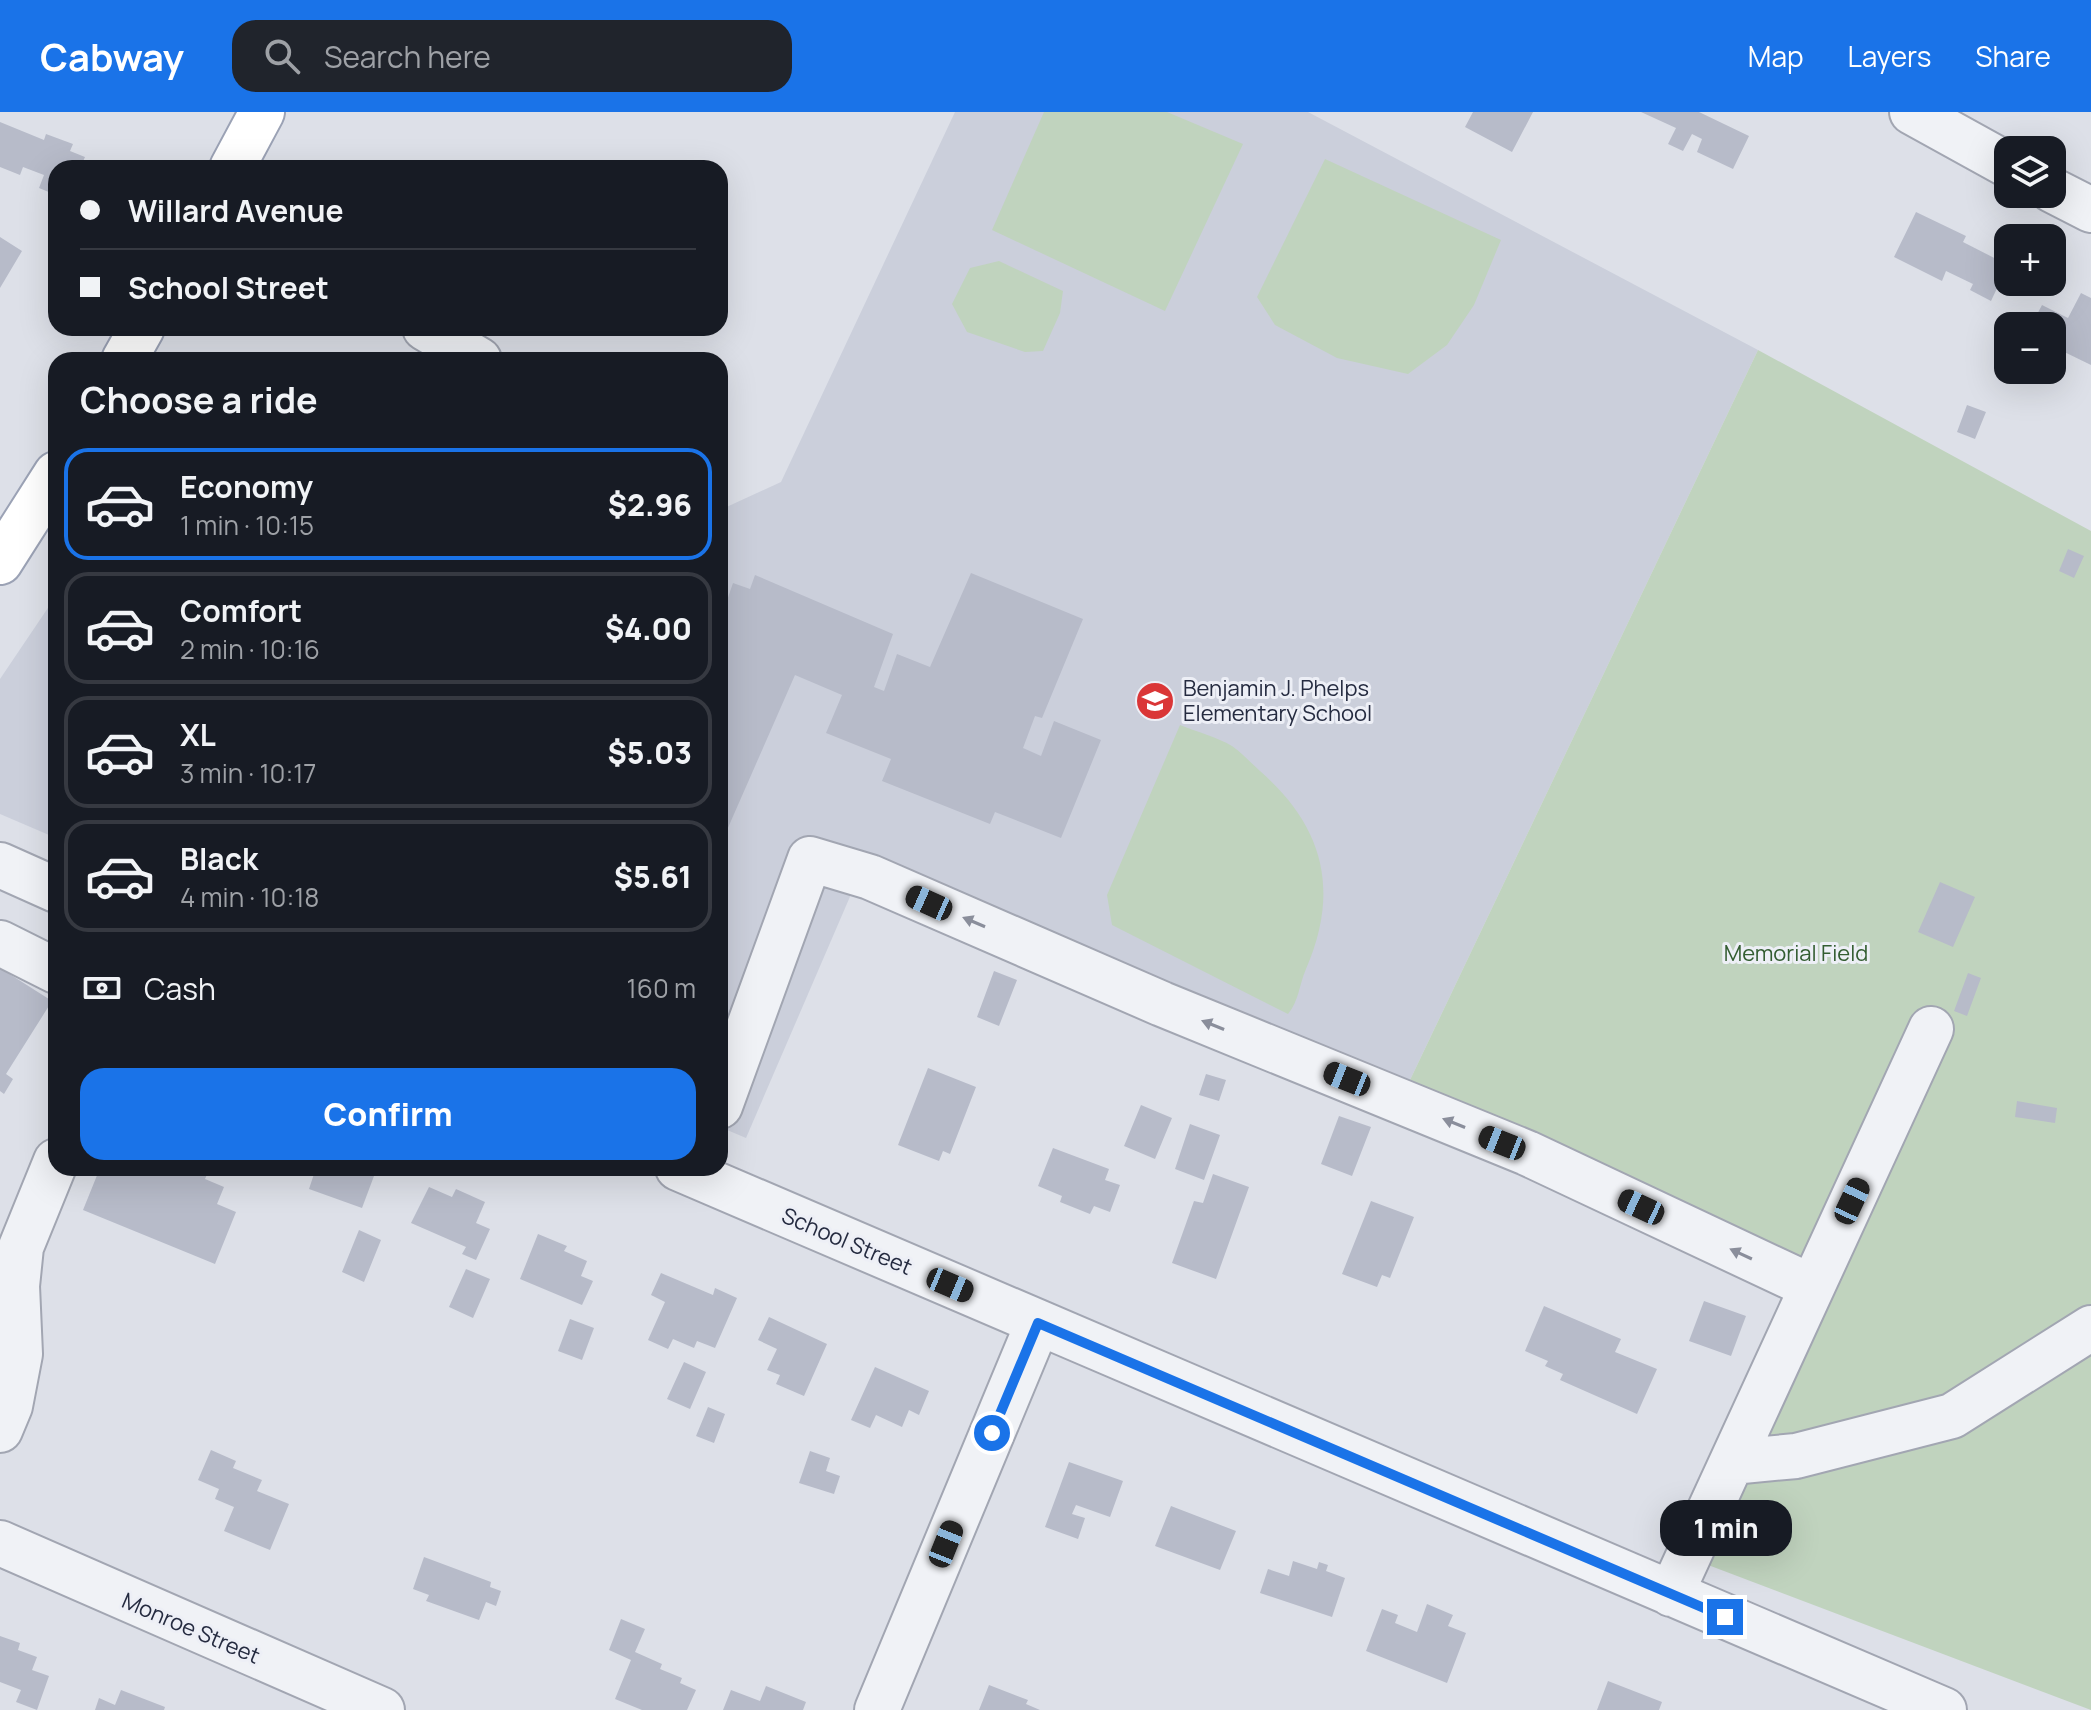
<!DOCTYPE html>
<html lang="en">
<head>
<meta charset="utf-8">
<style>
  :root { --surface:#171b24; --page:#20242c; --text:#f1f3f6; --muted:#9ea1a6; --line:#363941; --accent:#1a73e8 }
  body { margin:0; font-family:Manrope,sans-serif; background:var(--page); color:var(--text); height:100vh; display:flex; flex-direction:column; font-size:30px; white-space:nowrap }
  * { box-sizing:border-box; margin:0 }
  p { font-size:26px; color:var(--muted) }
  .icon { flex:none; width:44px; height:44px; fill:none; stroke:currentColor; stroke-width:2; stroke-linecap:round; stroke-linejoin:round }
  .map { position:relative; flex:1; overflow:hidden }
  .drawer { position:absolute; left:48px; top:240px; width:680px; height:824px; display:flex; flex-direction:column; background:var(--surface); border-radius:24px; box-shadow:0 8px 32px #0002 }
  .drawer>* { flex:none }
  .top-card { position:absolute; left:48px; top:48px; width:680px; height:176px; border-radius:24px; box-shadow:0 8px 32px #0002; display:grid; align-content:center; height:176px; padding:0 32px; background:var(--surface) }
  .buttons { position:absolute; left:1994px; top:24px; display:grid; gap:16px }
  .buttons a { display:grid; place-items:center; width:72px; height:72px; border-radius:16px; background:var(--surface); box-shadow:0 8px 32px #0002; font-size:40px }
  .end { position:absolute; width:36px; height:36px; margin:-18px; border:10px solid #1a73e8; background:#fff; box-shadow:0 0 0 4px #fff }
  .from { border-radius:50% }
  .bubble { position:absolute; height:56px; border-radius:24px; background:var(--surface); box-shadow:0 8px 32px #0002; font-size:26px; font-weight:800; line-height:56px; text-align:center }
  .car { position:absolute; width:24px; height:48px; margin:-24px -12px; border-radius:10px; box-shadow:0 0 6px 2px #0007; background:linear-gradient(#222 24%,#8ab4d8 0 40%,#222 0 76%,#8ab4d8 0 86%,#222 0) }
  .top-card b { display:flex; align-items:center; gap:28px; height:76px; font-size:30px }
  .top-card b+b { border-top:2px solid var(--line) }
  .top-card i { width:20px; height:20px; background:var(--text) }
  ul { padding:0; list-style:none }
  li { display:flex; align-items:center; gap:24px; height:112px; margin:0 16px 12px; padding:0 16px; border:4px solid var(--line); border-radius:24px }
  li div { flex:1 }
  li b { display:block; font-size:30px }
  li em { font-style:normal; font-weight:800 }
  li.current { border-color:var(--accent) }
  li>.icon { width:72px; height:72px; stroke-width:1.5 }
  h2 { padding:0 32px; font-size:36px; line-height:96px }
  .pay { display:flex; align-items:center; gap:20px; height:88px; padding:0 32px; font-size:30px }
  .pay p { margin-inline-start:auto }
  .action { display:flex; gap:16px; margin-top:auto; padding:16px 32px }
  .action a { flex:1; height:92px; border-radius:24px; background:var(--accent); color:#fff; font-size:32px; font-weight:800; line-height:92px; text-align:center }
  header { display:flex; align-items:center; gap:48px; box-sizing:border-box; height:112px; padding:0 40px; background:var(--accent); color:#fff }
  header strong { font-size:38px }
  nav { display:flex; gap:44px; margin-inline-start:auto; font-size:28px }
  .search { width:560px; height:72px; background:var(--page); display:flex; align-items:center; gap:20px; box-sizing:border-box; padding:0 28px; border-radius:24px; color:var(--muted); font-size:30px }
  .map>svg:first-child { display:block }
  .built { fill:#cbcfdb }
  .green { fill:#c0d3be }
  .building { fill:#b7bbc9 }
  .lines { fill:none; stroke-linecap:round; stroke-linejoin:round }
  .minor-casing { stroke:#a2a6b2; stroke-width:48 }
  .major-casing { stroke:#9ba2b5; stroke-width:48 }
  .minor { stroke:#f0f2f6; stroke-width:44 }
  .major { stroke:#fff; stroke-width:44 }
  .oneway { fill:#8a8e9b }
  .route { stroke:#1a73e8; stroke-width:10 }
  .labels { text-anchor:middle; stroke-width:6; stroke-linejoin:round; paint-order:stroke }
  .poi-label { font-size:22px; fill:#252b40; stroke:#edeff6; text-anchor:start }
  .park-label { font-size:22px; fill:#335d31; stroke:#edeff6 }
  .street-label { font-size:22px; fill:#252b40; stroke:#edeff6 }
</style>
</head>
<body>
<header>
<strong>Cabway</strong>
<div class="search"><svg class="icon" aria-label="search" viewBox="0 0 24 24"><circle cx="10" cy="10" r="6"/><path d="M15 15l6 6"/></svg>Search here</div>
<nav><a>Map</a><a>Layers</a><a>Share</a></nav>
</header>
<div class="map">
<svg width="2091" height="1598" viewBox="0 0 2091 1598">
  <rect width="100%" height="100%" fill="#dde0e8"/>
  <!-- built -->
  <path class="built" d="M 955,0 L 1308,0 L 1758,238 L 1400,989 L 852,780 L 746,1026 L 720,1015 L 720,398 L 781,370 Z
    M 56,484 L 56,726 L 0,702 L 0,567 Z"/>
  <!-- green -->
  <path class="green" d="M 1044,0 L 1167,0 L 1243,32 L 1165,199 L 992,118 Z
    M 1325,47 L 1501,128 L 1474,193 L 1447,233 L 1408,262 L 1337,246 L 1275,213 L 1257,185 Z
    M 999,149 L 1063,179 L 1060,201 L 1043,239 L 1025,240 L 967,220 L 952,192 L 970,156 Z
    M 1758,238 L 2091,419 L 2091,1598 L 1687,1445 L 1812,1175 L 1400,989 Z
    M 1180,613 C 1197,620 1217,625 1232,634 C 1242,641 1251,651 1260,659 C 1324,715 1340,778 1306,857 C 1299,873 1299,889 1288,902 L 1112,813 L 1107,783 Z"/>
  <!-- building -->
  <path class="building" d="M 1473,0 L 1533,0 L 1512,40 L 1465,15 Z
    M 1641,0 L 1699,0 L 1749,24 L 1733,57 L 1697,40 L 1702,27 L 1692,22 L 1683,39 L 1668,32 L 1676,16 Z
    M 0,10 L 44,28 L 46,22 L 73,32 L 70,39 L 85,45 L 80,56 L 56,56 L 56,83 L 39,76 L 44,63 L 23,55 L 20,63 L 0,55 Z
    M 1916,100 L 1966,124 L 1963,130 L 2008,153 L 1991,189 L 1970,178 L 1973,172 L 1946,159 L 1942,169 L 1894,145 Z
    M 0,125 L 22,139 L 0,176 Z
    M 2081,181 L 2091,186 L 2091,253 L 2052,234 L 2052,214 L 2031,214 L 2042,193 L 2068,206 Z
    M 1967,293 L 1986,300 L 1975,327 L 1957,320 Z
    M 2068,437 L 2084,444 L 2074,466 L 2059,459 Z
    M 971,461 L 1083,507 L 1042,606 L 1035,604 L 1023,636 L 1041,644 L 1054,609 L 1101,628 L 1061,726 L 995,700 L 990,712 L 882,669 L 891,647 L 826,621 L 842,583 L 795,563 L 720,734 L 720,509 L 733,471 L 750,477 L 755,463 L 893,522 L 874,575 L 884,579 L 897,542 L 930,555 Z
    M 1940,770 L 1975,785 L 1953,835 L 1918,820 Z
    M 0,856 L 52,889 L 6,962 L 13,967 L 4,982 L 0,979 Z
    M 994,859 L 1017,868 L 999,914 L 977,905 Z
    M 1968,861 L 1981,866 L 1967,904 L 1954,899 Z
    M 928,956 L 976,975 L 950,1042 L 943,1039 L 939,1049 L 898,1033 Z
    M 1206,962 L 1226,968 L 1219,989 L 1199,983 Z
    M 2017,989 L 2057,996 L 2055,1011 L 2015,1005 Z
    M 1141,993 L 1172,1006 L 1155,1047 L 1124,1034 Z
    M 1339,1004 L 1371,1015 L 1352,1064 L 1321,1052 Z
    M 1190,1012 L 1220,1023 L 1204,1068 L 1175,1057 Z
    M 1053,1036 L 1109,1057 L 1105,1068 L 1120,1073 L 1110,1100 L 1094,1094 L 1090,1102 L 1060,1090 L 1062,1084 L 1038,1074 Z
    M 100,1056 L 209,1058 L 205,1067 L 224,1075 L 217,1092 L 236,1100 L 215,1152 L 83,1098 Z
    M 316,1056 L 377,1056 L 362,1096 L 309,1077 Z
    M 1213,1062 L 1249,1075 L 1216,1167 L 1172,1151 L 1194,1089 L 1203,1091 Z
    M 429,1075 L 452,1085 L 456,1077 L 485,1090 L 476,1111 L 490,1117 L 476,1148 L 462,1142 L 466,1135 L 411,1111 Z
    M 1371,1089 L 1414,1105 L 1390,1166 L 1382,1163 L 1377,1175 L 1342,1162 Z
    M 359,1118 L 381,1128 L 364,1170 L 342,1160 Z
    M 538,1122 L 567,1134 L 564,1139 L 587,1149 L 581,1164 L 593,1169 L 582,1193 L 520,1167 Z
    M 466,1157 L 490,1167 L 473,1206 L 449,1195 Z
    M 661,1161 L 713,1183 L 715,1176 L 737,1186 L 715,1236 L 697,1229 L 694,1236 L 673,1227 L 668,1237 L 648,1228 L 665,1190 L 651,1183 Z
    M 1704,1189 L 1746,1204 L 1731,1244 L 1689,1229 Z
    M 1544,1194 L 1621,1227 L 1615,1240 L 1657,1257 L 1637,1302 L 1560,1268 L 1563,1262 L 1545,1254 L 1548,1249 L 1525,1239 Z
    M 769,1205 L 827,1232 L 804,1284 L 776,1272 L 780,1263 L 767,1258 L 777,1237 L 758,1228 Z
    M 570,1207 L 594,1216 L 582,1248 L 558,1239 Z
    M 684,1250 L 706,1260 L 690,1297 L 667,1287 Z
    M 875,1255 L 929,1279 L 919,1303 L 909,1298 L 902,1315 L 876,1303 L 870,1316 L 851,1308 Z
    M 708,1295 L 725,1302 L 714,1331 L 696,1324 Z
    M 211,1338 L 236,1349 L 233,1356 L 262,1368 L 257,1379 L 289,1392 L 270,1438 L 224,1419 L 234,1395 L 215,1387 L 219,1377 L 198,1368 Z
    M 810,1339 L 830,1346 L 826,1359 L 840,1364 L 834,1382 L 799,1371 Z
    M 1069,1350 L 1123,1369 L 1110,1405 L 1076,1393 L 1072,1402 L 1085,1406 L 1078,1427 L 1045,1415 Z
    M 1171,1394 L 1236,1419 L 1220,1458 L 1155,1434 Z
    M 424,1445 L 491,1470 L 490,1475 L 501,1479 L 496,1494 L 486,1490 L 479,1508 L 426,1489 L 429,1483 L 413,1477 Z
    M 1293,1449 L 1317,1457 L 1319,1450 L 1328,1453 L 1326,1459 L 1345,1466 L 1332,1505 L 1260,1481 L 1268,1457 L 1289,1464 Z
    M 1427,1492 L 1453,1503 L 1448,1514 L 1466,1521 L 1447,1571 L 1366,1539 L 1382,1497 L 1398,1503 L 1395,1511 L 1417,1520 Z
    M 621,1507 L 645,1517 L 635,1540 L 662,1552 L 660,1557 L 682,1566 L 680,1571 L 696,1578 L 687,1598 L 642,1598 L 615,1587 L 631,1548 L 609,1538 Z
    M 0,1524 L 20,1531 L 18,1538 L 37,1545 L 32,1558 L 49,1564 L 37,1598 L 16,1590 L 21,1578 L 0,1570 Z
    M 1608,1569 L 1662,1590 L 1659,1598 L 1597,1598 Z
    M 989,1573 L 1028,1588 L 1026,1592 L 1040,1598 L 979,1598 Z
    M 766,1574 L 806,1590 L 803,1598 L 723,1598 L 731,1578 L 760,1589 Z
    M 121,1578 L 165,1595 L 164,1598 L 95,1598 L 99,1586 L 115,1593 Z"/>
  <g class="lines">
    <defs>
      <path id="minor" d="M 1912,0 L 2008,53
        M 2052,78 L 2091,98
        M 425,216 L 479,248
        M 0,753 L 56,778
        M 0,831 L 56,859
        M 720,994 L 810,747 L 870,765 L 1162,892 L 1527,1041 L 1812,1175
        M 678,1056 L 1944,1598
        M 0,1318 L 10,1294 L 20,1242 L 17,1174 L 21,1135 L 56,1049
        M 1732,1350 L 1796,1344 L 1952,1304 L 2091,1216
        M 0,1431 L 382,1598
        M 1671,1482 L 1931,917
        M 877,1598 L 1038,1211"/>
      <path id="major" d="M 232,56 L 262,0
        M 124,248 L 142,216
        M 0,450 L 56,362"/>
    </defs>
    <!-- minor casing -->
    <use href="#minor" class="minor-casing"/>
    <!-- major casing -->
    <use href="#major" class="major-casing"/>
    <!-- minor -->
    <use href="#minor" class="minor"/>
    <!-- major -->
    <use href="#major" class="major"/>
  </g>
  <!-- one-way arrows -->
  <defs><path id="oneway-solid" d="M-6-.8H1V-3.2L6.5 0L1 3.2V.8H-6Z" transform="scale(2)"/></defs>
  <g class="oneway">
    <use href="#oneway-solid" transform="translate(974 810) rotate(-157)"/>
    <use href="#oneway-solid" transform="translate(1213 913) rotate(-158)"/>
    <use href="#oneway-solid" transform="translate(1454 1011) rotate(-158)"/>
    <use href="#oneway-solid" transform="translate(1741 1142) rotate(-155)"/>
  </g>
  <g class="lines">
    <!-- route -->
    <path class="route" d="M 992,1321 L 1038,1211 L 1725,1505"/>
  </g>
  <!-- icons -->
  <defs>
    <symbol id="school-disc" viewBox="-11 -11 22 22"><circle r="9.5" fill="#da3637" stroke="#edeff6"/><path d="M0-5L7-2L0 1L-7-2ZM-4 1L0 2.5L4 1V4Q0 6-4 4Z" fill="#fff"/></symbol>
  </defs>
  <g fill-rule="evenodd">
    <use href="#school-disc" x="1133" y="567" width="44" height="44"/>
  </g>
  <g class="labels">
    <!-- poi labels -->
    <g class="poi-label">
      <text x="1183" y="584">Benjamin J. Phelps<tspan x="1183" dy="25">Elementary School</tspan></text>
    </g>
    <!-- park labels -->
    <g class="park-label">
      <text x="1796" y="849">Memorial Field</text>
    </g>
    <!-- street labels -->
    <g class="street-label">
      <text transform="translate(847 1129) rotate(23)" y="8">School Street</text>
      <text transform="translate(191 1516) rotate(23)" y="8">Monroe Street</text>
    </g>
  </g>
</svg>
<div class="buttons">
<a><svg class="icon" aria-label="layers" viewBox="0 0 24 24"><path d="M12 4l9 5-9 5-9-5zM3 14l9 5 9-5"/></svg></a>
<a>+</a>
<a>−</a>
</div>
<i class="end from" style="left:992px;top:1321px"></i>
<i class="end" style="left:1725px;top:1505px"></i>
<div class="bubble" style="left:1660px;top:1388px;width:132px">1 min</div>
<i class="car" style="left:929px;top:791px;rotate:294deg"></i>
<i class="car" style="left:1347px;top:967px;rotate:292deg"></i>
<i class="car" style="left:1502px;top:1031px;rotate:292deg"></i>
<i class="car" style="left:1852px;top:1089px;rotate:25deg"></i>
<i class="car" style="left:1641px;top:1095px;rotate:295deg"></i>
<i class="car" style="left:950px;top:1173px;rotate:113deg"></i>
<i class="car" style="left:946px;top:1432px;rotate:22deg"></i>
<div class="top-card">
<b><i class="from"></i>Willard Avenue</b>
<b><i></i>School Street</b>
</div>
<section class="drawer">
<h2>Choose a ride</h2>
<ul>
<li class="current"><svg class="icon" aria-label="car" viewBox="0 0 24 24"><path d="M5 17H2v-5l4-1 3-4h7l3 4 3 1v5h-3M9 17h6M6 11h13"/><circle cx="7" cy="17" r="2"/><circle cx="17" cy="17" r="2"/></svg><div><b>Economy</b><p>1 min · 10:15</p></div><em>$2.96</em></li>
<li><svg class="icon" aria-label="car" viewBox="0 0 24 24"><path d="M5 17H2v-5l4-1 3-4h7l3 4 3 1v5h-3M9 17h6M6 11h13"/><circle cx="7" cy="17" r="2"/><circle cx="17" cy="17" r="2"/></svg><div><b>Comfort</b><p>2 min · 10:16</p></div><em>$4.00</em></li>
<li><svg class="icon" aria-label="car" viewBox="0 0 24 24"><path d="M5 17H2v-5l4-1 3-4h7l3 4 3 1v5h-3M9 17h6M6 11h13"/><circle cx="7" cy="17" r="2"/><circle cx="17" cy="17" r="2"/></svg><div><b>XL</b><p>3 min · 10:17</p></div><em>$5.03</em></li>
<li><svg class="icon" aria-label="car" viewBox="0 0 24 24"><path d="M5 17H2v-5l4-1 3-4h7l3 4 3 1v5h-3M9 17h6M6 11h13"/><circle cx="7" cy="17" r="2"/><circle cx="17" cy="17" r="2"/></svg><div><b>Black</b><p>4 min · 10:18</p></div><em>$5.61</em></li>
</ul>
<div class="pay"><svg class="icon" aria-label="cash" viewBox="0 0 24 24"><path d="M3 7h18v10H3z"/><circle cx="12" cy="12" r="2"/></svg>Cash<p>160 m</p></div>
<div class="action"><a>Confirm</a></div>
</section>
</div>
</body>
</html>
